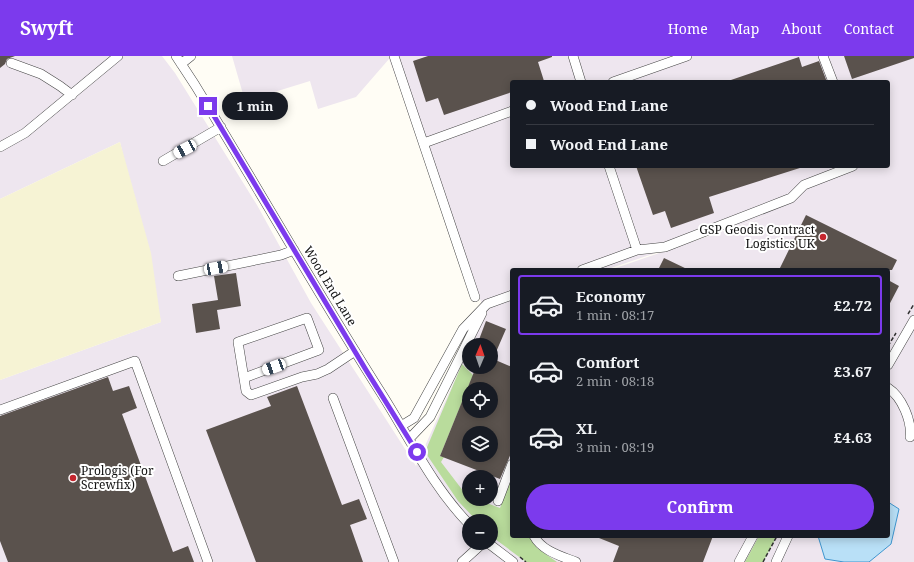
<!DOCTYPE html>
<html lang="en">
<head>
<meta charset="utf-8">
<style>
  :root { --surface:#171b24; --page:#20242c; --text:#f1f3f6; --muted:#9ea1a6; --line:#363941; --accent:#7c3aed }
  body { margin:0; font-family:"Noto Serif",serif; background:var(--page); color:var(--text); height:100vh; display:flex; flex-direction:column; font-size:15px; white-space:nowrap }
  * { box-sizing:border-box; margin:0 }
  p { font-size:13px; color:var(--muted) }
  .icon { flex:none; width:22px; height:22px; fill:none; stroke:currentColor; stroke-width:2; stroke-linecap:round; stroke-linejoin:round }
  .map { position:relative; flex:1; overflow:hidden }
  .panel { position:absolute; left:510px; top:212px; width:380px; height:270px; display:flex; flex-direction:column; background:var(--surface); border-radius:4px; box-shadow:0 2px 10px #0003 }
  .panel>* { flex:none }
  .guide { position:absolute; left:510px; top:24px; width:380px; height:88px; border-radius:4px; box-shadow:0 2px 10px #0003; display:grid; align-content:center; height:88px; padding:0 16px; background:var(--surface) }
  .needle { width:26px; rotate:2deg }
  .buttons { position:absolute; left:462px; top:282px; display:grid; gap:8px }
  .buttons a { display:grid; place-items:center; width:36px; height:36px; border-radius:50%; background:var(--surface); box-shadow:0 2px 10px #0003; font-size:20px }
  .end { position:absolute; width:18px; height:18px; margin:-9px; border:5px solid #7c3aed; background:#fff; box-shadow:0 0 0 2px #fff }
  .from { border-radius:50% }
  .bubble { position:absolute; height:28px; border-radius:14px; background:var(--surface); box-shadow:0 2px 10px #0003; font-size:13px; font-weight:700; line-height:28px; text-align:center }
  .car { position:absolute; width:12px; height:24px; margin:-12px -6px; border-radius:5px; box-shadow:0 0 3px 1px #0007; background:linear-gradient(#fff 24%,#345 0 40%,#fff 0 76%,#345 0 86%,#fff 0) }
  .guide b { display:flex; align-items:center; gap:14px; height:38px; font-size:15px }
  .guide b+b { border-top:1px solid var(--line) }
  .guide i { width:10px; height:10px; background:var(--text) }
  ul { padding:7px 0 0; list-style:none }
  li { display:flex; align-items:center; gap:12px; height:60px; margin:0 8px 6px; padding:0 8px; border:2px solid transparent; border-radius:4px }
  li div { flex:1 }
  li b { display:block; font-size:15px }
  li em { font-style:normal; font-weight:700 }
  li.selected { border-color:var(--accent) }
  li>.icon { width:36px; height:36px; stroke-width:1.5 }
  .button { display:flex; gap:8px; margin-top:auto; padding:8px 16px }
  .button a { flex:1; height:46px; border-radius:24px; background:var(--accent); color:#fff; font-size:16px; font-weight:700; line-height:46px; text-align:center }
  header { display:flex; align-items:center; gap:24px; box-sizing:border-box; height:56px; padding:0 20px; background:var(--accent); color:#fff }
  header strong { font-size:19px }
  nav { display:flex; gap:22px; margin-inline-start:auto; font-size:14px }
  .map>svg:first-child { display:block }
  .industrial { fill:#eee6ef; fill-rule:evenodd }
  .farmland { fill:#f6f3d4 }
  .forest { fill:#b9dc9c }
  .water { fill:#b9e0f7; stroke:#3f96cf }
  .building { fill:#5a524d; fill-rule:evenodd }
  .lines { fill:none; stroke-linecap:round; stroke-linejoin:round }
  .minor-casing { stroke:#444; stroke-width:10 }
  .path { stroke:#333; stroke-width:1.5; stroke-dasharray:4 2; stroke-linecap:butt }
  .minor { stroke:#fff; stroke-width:9 }
  .route { stroke:#7c3aed; stroke-width:5 }
  .poi-dot { fill:#c4262e; stroke:#fff; stroke-width:1.5 }
  .labels { text-anchor:middle; stroke-width:4; stroke-linejoin:round; paint-order:stroke }
  .poi-label { font-size:12px; fill:#111; stroke:#fff; text-anchor:end }
  .street-label { font-size:12px; fill:#111; stroke:#fff }
</style>
</head>
<body>
<header>
<strong>Swyft</strong>
<nav><a>Home</a><a>Map</a><a>About</a><a>Contact</a></nav>
</header>
<div class="map">
<svg width="914" height="506" viewBox="0 0 914 506">
  <rect width="100%" height="100%" fill="#fffdf5"/>
  <!-- industrial -->
  <path class="industrial" d="M 0,0 L 162,0 L 175,17 L 257,149 L 311,247 L 416,410 L 469,292 L 469,311 L 491,311 L 491,289 L 471,289 L 485,256 L 389,3 L 356,41 L 318,53 L 310,25 L 245,45 L 232,0 L 914,0 L 914,506 L 0,506 L 0,324 L 161,266 L 120,86 L 0,143 ZM 512,26 L 888,26 L 888,110 L 512,110 ZM 784,154 L 610,214 L 888,214 L 888,480 L 512,480 L 512,214 L 605,214 ZM 469,333 L 491,333 L 491,355 L 469,355 ZM 469,377 L 491,377 L 491,399 L 469,399 ZM 469,421 L 491,421 L 491,443 L 469,443 ZM 469,465 L 491,465 L 491,487 L 469,487 Z"/>
  <!-- farmland -->
  <path class="farmland" d="M 120,86 L 151,197 L 161,266 L 0,324 L 0,143 Z"/>
  <!-- forest -->
  <path class="forest" d="M 462,308 L 473,319 L 440,400 L 444,401 L 441,406 L 467,440 L 469,440 L 469,443 L 476,443 L 500,452 L 512,421 L 512,480 L 529,480 L 537,492 L 557,506 L 526,506 L 491,480 L 491,465 L 477,465 L 458,445 L 425,396 Z
    M 759,480 L 777,480 L 763,506 L 745,506 Z"/>
  <!-- water -->
  <path class="water" d="M 888,446 L 899,453 L 891,488 L 869,506 L 844,506 L 825,503 L 818,480 L 888,480 Z"/>
  <!-- building -->
  <path class="building" d="M 0,0 L 15,0 L 7,3 L 5,8 L 0,12 Z
    M 428,0 L 552,0 L 552,1 L 538,6 L 544,25 L 540,26 L 512,26 L 512,36 L 444,59 L 438,42 L 426,46 L 413,5 Z
    M 844,0 L 914,0 L 914,2 L 852,23 Z
    M 799,1 L 802,11 L 819,5 L 827,26 L 729,26 L 728,25 Z
    M 636,110 L 802,110 L 803,111 L 709,141 L 714,157 L 671,172 L 665,155 L 653,159 Z
    M 806,159 L 897,204 L 892,214 L 779,214 Z
    M 664,202 L 689,214 L 658,214 Z
    M 236,217 L 241,250 L 217,254 L 220,273 L 196,277 L 192,248 L 218,244 L 214,220 Z
    M 888,224 L 899,230 L 888,251 Z
    M 486,265 L 506,273 L 493,303 L 512,311 L 512,395 L 500,423 L 440,400 L 476,311 L 491,311 L 491,289 L 477,289 ZM 469,333 L 491,333 L 491,355 L 469,355 ZM 469,377 L 491,377 L 491,399 L 469,399 Z
    M 108,321 L 113,335 L 129,330 L 137,352 L 122,358 L 173,496 L 188,490 L 194,506 L 8,506 L 0,485 L 0,360 Z
    M 297,330 L 342,449 L 359,443 L 367,463 L 350,469 L 363,506 L 256,506 L 206,374 L 271,350 L 267,341 Z
    M 594,480 L 713,480 L 703,506 L 613,506 L 619,490 Z"/>
  <g class="lines">
    <defs>
      <path id="minor" d="M 176,0 L 195,29 C 258,132 318,238 383,340 C 410,383 433,431 469,468
        M 394,0 L 475,241
        M 573,0 L 581,26
        M 823,0 L 833,26
        M 11,7 L 41,18 L 60,30 L 72,39
        M 181,8 L 191,0
        M 613,26 L 687,0
        M 424,87 L 512,55
        M 0,91 L 25,77 L 118,0
        M 163,105 L 221,71
        M 609,110 L 637,194
        M 582,214 L 637,194 L 665,191 L 791,142 L 804,129 L 853,110
        M 178,220 L 281,199 L 294,194
        M 888,309 L 914,264
        M 244,322 L 319,294 L 307,262 L 238,286 L 246,335 L 251,339 L 302,321 L 317,318 L 328,313 L 355,295
        M 888,332 C 902,341 912,365 910,381
        M 333,342 L 394,506
        M 0,354 L 135,305 L 208,506
        M 401,370 L 414,362 L 463,273 L 487,248 L 512,239
        M 409,383 L 430,361 L 482,257
        M 498,445 L 512,408
        M 534,480 C 542,495 561,500 576,506
        M 488,487 L 513,506
        M 462,506 L 483,487
        M 739,506 L 753,480
        M 776,506 L 788,480"/>
    </defs>
    <!-- minor casing -->
    <use href="#minor" class="minor-casing"/>
    <!-- path -->
    <path class="path" d="M 908,258 L 914,248
      M 888,290 L 896,277
      M 520,501 L 526,506
      M 763,506 L 777,480"/>
    <!-- minor -->
    <use href="#minor" class="minor"/>
  </g>
  <g class="lines">
    <!-- route -->
    <path class="route" d="M 208,50 L 366,314 L 417,396"/>
  </g>
  <!-- markers -->
  <g class="poi-dot">
    <circle cx="823" cy="181" r="4"/>
    <circle cx="73" cy="422" r="4"/>
  </g>
  <g class="labels">
    <!-- poi labels -->
    <g class="poi-label">
      <text x="815" y="178">GSP Geodis Contract<tspan x="815" dy="14">Logistics UK</tspan></text>
      <text x="81" y="419" text-anchor="start">Prologis (For<tspan x="81" dy="14">Screwfix)</tspan></text>
    </g>
    <!-- street labels -->
    <g class="street-label">
      <text transform="translate(330 230) rotate(59)" y="4">Wood End Lane</text>
    </g>
  </g>
</svg>
<div class="buttons">
<a><svg class="needle" viewBox="-14 -14 28 28"><path d="M0-13l5 13h-10z" fill="#e53935"/><path d="M0 13l5-13h-10z" fill="#9ea1a6"/></svg></a>
<a><svg class="icon" aria-label="locate" viewBox="0 0 24 24"><circle cx="12" cy="12" r="6"/><path d="M12 2v4M12 18v4M2 12h4M18 12h4"/></svg></a>
<a><svg class="icon" aria-label="layers" viewBox="0 0 24 24"><path d="M12 4l9 5-9 5-9-5zM3 14l9 5 9-5"/></svg></a>
<a>+</a>
<a>−</a>
</div>
<i class="end from" style="left:417px;top:396px"></i>
<i class="end" style="left:208px;top:50px"></i>
<div class="bubble" style="left:222px;top:36px;width:66px">1 min</div>
<i class="car" style="left:185px;top:93px;rotate:242deg"></i>
<i class="car" style="left:216px;top:212px;rotate:79deg"></i>
<i class="car" style="left:274px;top:311px;rotate:250deg"></i>
<div class="guide">
<b><i class="from"></i>Wood End Lane</b>
<b><i></i>Wood End Lane</b>
</div>
<section class="panel">
<ul>
<li class="selected"><svg class="icon" aria-label="car" viewBox="0 0 24 24"><path d="M5 17H2v-5l4-1 3-4h7l3 4 3 1v5h-3M9 17h6M6 11h13"/><circle cx="7" cy="17" r="2"/><circle cx="17" cy="17" r="2"/></svg><div><b>Economy</b><p>1 min · 08:17</p></div><em>£2.72</em></li>
<li><svg class="icon" aria-label="car" viewBox="0 0 24 24"><path d="M5 17H2v-5l4-1 3-4h7l3 4 3 1v5h-3M9 17h6M6 11h13"/><circle cx="7" cy="17" r="2"/><circle cx="17" cy="17" r="2"/></svg><div><b>Comfort</b><p>2 min · 08:18</p></div><em>£3.67</em></li>
<li><svg class="icon" aria-label="car" viewBox="0 0 24 24"><path d="M5 17H2v-5l4-1 3-4h7l3 4 3 1v5h-3M9 17h6M6 11h13"/><circle cx="7" cy="17" r="2"/><circle cx="17" cy="17" r="2"/></svg><div><b>XL</b><p>3 min · 08:19</p></div><em>£4.63</em></li>
</ul>
<div class="button"><a>Confirm</a></div>
</section>
</div>
</body>
</html>
